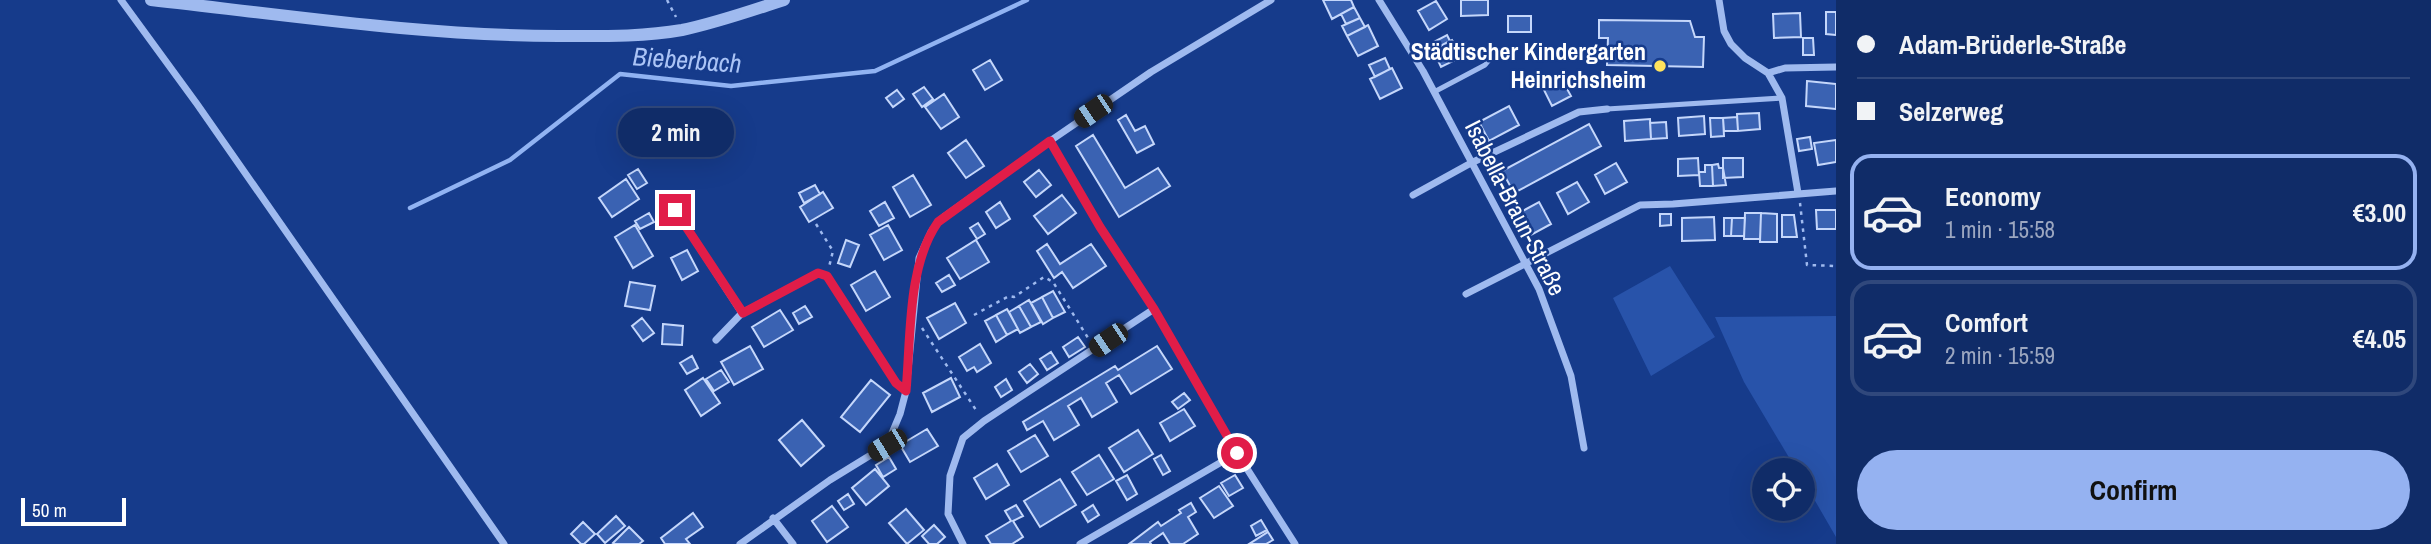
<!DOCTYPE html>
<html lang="en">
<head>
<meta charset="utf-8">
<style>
  :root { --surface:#102c68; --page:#19346e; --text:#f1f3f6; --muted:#9ca7c0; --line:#30487c; --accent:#95b2f1 }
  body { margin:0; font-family:"Archivo Narrow",sans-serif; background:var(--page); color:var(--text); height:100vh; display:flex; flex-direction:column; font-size:26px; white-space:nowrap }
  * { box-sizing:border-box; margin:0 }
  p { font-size:23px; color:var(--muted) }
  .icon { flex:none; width:38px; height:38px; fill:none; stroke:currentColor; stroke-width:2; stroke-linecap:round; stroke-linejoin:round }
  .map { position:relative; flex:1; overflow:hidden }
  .sheet { display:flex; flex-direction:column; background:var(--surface); width:595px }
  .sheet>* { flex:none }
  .top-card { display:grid; align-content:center; height:154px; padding:0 21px; background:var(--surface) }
  .controls { position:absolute; left:1752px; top:458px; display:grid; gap:14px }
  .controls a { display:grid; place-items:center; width:63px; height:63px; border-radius:50%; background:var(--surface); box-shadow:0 7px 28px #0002,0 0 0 2px var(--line); font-size:35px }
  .scale { position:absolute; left:21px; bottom:18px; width:105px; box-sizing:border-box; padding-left:7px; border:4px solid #fff; border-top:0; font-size:19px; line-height:24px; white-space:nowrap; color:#fff; -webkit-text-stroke:5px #163b8b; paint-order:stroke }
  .end { position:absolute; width:32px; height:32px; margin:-16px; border:9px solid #e11d48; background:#fff; box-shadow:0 0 0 4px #fff }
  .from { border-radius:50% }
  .bubble { position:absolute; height:49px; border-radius:24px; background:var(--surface); box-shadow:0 7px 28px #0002,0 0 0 2px var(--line); font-size:23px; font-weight:800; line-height:49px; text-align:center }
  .car { position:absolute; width:21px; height:42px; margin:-21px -10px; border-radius:9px; box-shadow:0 0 5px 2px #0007; background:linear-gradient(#222 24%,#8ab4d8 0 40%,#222 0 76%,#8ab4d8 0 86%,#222 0) }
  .top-card b { display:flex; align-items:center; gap:24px; height:66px; font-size:26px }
  .top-card b+b { border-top:2px solid var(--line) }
  .top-card i { width:18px; height:18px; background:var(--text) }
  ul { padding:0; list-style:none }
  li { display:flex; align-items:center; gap:21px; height:116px; margin:0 14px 10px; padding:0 7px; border:4px solid var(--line); border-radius:21px }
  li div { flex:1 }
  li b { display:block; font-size:26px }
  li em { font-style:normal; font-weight:800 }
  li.current { border-color:var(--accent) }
  li>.icon { width:63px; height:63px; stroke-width:1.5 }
  .cta { display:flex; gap:14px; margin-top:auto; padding:14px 21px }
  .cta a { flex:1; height:80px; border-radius:42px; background:var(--accent); color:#111; font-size:28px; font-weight:800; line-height:80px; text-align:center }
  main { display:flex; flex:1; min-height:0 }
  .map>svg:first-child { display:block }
  .green { fill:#2853aa }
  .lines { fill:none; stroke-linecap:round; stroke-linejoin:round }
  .stream { stroke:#91b3f2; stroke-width:4.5 }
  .building { fill:#3a62b2; stroke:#c5d7fb; stroke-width:2 }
  .path { stroke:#9fbaef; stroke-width:2.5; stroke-dasharray:3.5 5; stroke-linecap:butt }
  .service { stroke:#9fbaef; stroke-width:5 }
  .minor { stroke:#9fbaef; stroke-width:7 }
  .tertiary { stroke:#9fbaef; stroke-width:12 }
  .route { stroke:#e11d48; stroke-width:9 }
  .poi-dot { fill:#ffe35d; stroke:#163b8b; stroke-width:2.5 }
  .labels { text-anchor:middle; stroke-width:5; stroke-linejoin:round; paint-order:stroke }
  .poi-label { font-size:24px; font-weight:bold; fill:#fff; stroke:#163b8b; text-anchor:end }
  .street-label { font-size:24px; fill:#fff; stroke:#163b8b }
  .water-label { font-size:26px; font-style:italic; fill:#abc4f6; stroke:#163b8b }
</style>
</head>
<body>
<main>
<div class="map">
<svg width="1836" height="544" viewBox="0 0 1836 544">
  <rect width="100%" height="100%" fill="#163b8b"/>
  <!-- green -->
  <path class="green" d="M 1670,266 L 1715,337 L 1651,376 L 1613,298 Z
    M 1836,316 L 1836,537 L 1803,480 L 1802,471 L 1797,471 L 1744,382 L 1715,317 Z"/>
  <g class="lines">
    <!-- stream -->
    <path class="stream" d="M 410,208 L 510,160 L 620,74 L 731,86 L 875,71 L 1027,0"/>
  </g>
  <!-- building -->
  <path class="building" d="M 1323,0 L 1351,0 L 1354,7 L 1332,19 Z
    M 1461,0 L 1488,0 L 1488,15 L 1461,16 Z
    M 1436,1 L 1447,19 L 1429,30 L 1418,11 Z
    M 1354,7 L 1360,18 L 1346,24 L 1341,14 Z
    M 1826,12 L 1836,12 L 1836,35 L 1826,34 Z
    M 1800,13 L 1801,37 L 1774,38 L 1773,14 Z
    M 1508,16 L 1531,16 L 1531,32 L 1508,32 Z
    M 1360,18 L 1365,27 L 1347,36 L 1342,26 Z
    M 1599,20 L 1690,21 L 1695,37 L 1704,37 L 1703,67 L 1607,65 L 1608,38 L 1599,38 Z
    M 1368,25 L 1378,46 L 1358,56 L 1347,36 Z
    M 1447,35 L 1450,41 L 1433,50 L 1430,44 Z
    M 1803,38 L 1813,38 L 1814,55 L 1803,55 Z
    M 1452,40 L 1461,57 L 1441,67 L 1433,50 Z
    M 1385,58 L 1390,69 L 1375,77 L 1369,65 Z
    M 990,60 L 1002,80 L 985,90 L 973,70 Z
    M 1392,68 L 1402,88 L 1380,99 L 1370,79 Z
    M 1561,78 L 1571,96 L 1552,106 L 1543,88 Z
    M 1807,81 L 1836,84 L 1836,109 L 1806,106 Z
    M 924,87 L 933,99 L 922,107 L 913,94 Z
    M 897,90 L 904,99 L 893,107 L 886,98 Z
    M 944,94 L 959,117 L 941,129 L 925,107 Z
    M 1509,106 L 1519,125 L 1489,141 L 1479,122 Z
    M 1759,113 L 1760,129 L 1738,131 L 1737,114 Z
    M 1126,115 L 1135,131 L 1145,126 L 1154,144 L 1137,153 L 1118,120 Z
    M 1704,116 L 1705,134 L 1679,136 L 1678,118 Z
    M 1737,117 L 1738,131 L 1724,131 L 1723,118 Z
    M 1710,118 L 1723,118 L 1724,136 L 1711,137 Z
    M 1650,119 L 1651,139 L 1625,141 L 1624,121 Z
    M 1666,122 L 1667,138 L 1651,139 L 1650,123 Z
    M 1589,124 L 1601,146 L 1514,193 L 1502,171 Z
    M 1093,135 L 1125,188 L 1158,168 L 1170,186 L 1119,217 L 1076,146 Z
    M 1810,137 L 1812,149 L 1799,151 L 1797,139 Z
    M 966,140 L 984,166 L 966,178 L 948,153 Z
    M 1836,140 L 1836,162 L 1818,165 L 1814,143 Z
    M 1698,158 L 1699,175 L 1678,176 L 1678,159 Z
    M 1723,158 L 1743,158 L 1743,177 L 1723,178 Z
    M 1616,163 L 1627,182 L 1605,194 L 1595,175 Z
    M 1718,164 L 1719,168 L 1723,168 L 1726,185 L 1713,186 L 1712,165 Z
    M 1705,165 L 1712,165 L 1713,186 L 1700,186 L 1699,172 L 1705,172 Z
    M 638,169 L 647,183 L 637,189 L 628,175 Z
    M 1039,170 L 1051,185 L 1036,197 L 1024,182 Z
    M 913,175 L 931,205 L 910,217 L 893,187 Z
    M 626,179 L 639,199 L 612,217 L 599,198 Z
    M 1577,182 L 1589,202 L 1568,214 L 1557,193 Z
    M 815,185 L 820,194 L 804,203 L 799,193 Z
    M 823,192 L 833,208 L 809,222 L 800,207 Z
    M 1062,195 L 1076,213 L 1048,234 L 1034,216 Z
    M 885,202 L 894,218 L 879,226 L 870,211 Z
    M 1000,202 L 1010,219 L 996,228 L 986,212 Z
    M 1539,202 L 1551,224 L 1531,235 L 1519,213 Z
    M 1816,210 L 1836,210 L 1836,229 L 1817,229 Z
    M 649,213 L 654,222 L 640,229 L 635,221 Z
    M 1745,213 L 1761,213 L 1760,239 L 1744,239 Z
    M 1761,213 L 1777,214 L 1777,242 L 1760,242 Z
    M 1660,214 L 1671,214 L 1671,225 L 1660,226 Z
    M 1782,215 L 1794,215 L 1797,237 L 1782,237 Z
    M 1714,217 L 1715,240 L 1682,241 L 1682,218 Z
    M 1724,218 L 1732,218 L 1731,236 L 1724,236 Z
    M 1732,218 L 1745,218 L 1744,236 L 1731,236 Z
    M 978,223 L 985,234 L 977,239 L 970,228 Z
    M 635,225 L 653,256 L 633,268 L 615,237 Z
    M 888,225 L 902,250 L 884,260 L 870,235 Z
    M 846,240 L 859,245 L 850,267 L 838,263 Z
    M 976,240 L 989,262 L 960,279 L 947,258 Z
    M 1047,244 L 1060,264 L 1091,244 L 1106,266 L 1073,288 L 1062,272 L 1054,278 L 1037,251 Z
    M 687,250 L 698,271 L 682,280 L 671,258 Z
    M 875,271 L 890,297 L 866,311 L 851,285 Z
    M 949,275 L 955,285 L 942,292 L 936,283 Z
    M 630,282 L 655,286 L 650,310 L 625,306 Z
    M 1053,291 L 1065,312 L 1053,318 L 1042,297 Z
    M 1042,297 L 1053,318 L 1043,324 L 1031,303 Z
    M 1029,300 L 1041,322 L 1031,327 L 1019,306 Z
    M 955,303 L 966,323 L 939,339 L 927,318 Z
    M 805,306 L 812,317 L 799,324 L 793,313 Z
    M 1019,306 L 1031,327 L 1020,333 L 1009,312 Z
    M 1007,309 L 1018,329 L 1007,335 L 996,315 Z
    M 780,310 L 793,330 L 764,347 L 752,327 Z
    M 996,315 L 1007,335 L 996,342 L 985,321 Z
    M 642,318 L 654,333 L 643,341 L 632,326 Z
    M 663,324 L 683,326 L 682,345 L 662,344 Z
    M 1078,337 L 1085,347 L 1069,357 L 1063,347 Z
    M 980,344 L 991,363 L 977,372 L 974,367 L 967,371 L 959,357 Z
    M 750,346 L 763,369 L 734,385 L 721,362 Z
    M 1157,346 L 1172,369 L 1131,394 L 1119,375 L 1106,383 L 1117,402 L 1092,417 L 1081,398 L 1068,406 L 1079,425 L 1054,440 L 1043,421 L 1027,430 L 1023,422 L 1115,366 L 1118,370 Z
    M 1051,352 L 1058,363 L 1047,370 L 1040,359 Z
    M 692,356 L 698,368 L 687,374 L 680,363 Z
    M 1030,364 L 1038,374 L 1027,383 L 1019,372 Z
    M 721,370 L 729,382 L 714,391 L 706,379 Z
    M 703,378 L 720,403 L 701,416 L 685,390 Z
    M 951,378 L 960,397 L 932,412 L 923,393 Z
    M 1006,379 L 1012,390 L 1001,397 L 995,387 Z
    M 871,380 L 890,395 L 860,432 L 841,417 Z
    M 1184,393 L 1190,400 L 1178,409 L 1172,402 Z
    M 1184,409 L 1195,426 L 1170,441 L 1160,423 Z
    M 802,420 L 824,446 L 801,466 L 779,440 Z
    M 927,429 L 938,446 L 910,462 L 900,445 Z
    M 1138,430 L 1153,454 L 1124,472 L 1109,448 Z
    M 1035,435 L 1048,456 L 1021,472 L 1008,451 Z
    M 1099,455 L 1114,479 L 1087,495 L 1072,472 Z
    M 1161,455 L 1170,471 L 1163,475 L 1154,459 Z
    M 889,457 L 896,469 L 883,477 L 876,465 Z
    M 997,464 L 1009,485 L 986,499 L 974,478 Z
    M 875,469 L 889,486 L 866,505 L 852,488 Z
    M 1127,475 L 1137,494 L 1127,500 L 1116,481 Z
    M 1235,475 L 1243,488 L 1229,496 L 1221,483 Z
    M 1060,479 L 1076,505 L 1040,527 L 1024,501 Z
    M 1219,486 L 1233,506 L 1214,518 L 1200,498 Z
    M 848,494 L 854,504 L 844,510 L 838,501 Z
    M 1191,503 L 1196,512 L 1188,517 L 1198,534 L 1183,544 L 1170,544 L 1163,533 L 1150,542 L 1151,544 L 1129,544 L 1158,522 L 1161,526 L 1181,513 L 1179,510 Z
    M 1016,505 L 1023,516 L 1013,521 L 1023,537 L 1012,544 L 991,544 L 986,536 L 1011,521 L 1005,511 Z
    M 1093,505 L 1099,515 L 1088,522 L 1082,512 Z
    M 832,506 L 848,527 L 827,542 L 812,521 Z
    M 906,509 L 924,530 L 907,544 L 889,523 Z
    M 693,513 L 703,527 L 686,539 L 690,544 L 665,544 L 661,538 Z
    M 616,516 L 625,526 L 605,543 L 597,534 Z
    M 1261,520 L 1267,530 L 1256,536 L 1251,526 Z
    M 583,522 L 595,534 L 584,544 L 581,544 L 571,534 Z
    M 934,525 L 945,537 L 937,544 L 929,544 L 922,536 Z
    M 629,527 L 643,541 L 639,544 L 615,544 L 613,543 Z
    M 1268,532 L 1273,540 L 1266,544 L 1249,544 Z"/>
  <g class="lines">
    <!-- path -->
    <path class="path" d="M 667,0 L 676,17
      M 1800,203 L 1807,265 L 1836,266
      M 816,224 L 833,251 L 829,267
      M 974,315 L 1009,296 L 1014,297 L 1044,277 L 1053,282 L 1090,341
      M 922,328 L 978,413"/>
    <!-- service -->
    <path class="service" d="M 1434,92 L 1485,65 L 1494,54
      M 1607,109 L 1782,98"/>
    <!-- minor -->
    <path class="minor" d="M 121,0 L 197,104 L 504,544
      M 1379,0 L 1423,71 L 1539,289 L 1571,376 L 1584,448
      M 1719,0 L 1724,31 L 1731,44 L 1745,58 L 1768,73 L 1782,98 L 1798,193
      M 1768,73 L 1785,68 L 1836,67
      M 1050,141 L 1100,227 L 1154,309 L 1237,453 L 1295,544
      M 1413,195 L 1471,163 L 1579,112 L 1607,109
      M 675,210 L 742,313 L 818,273 L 827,276 L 896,383 L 906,391
      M 1466,294 L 1640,205 L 1673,204 L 1836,191
      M 716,340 L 742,313
      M 773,518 L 793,544
      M 740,544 L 830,480 L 887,445 L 900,414 L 906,391 L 919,258 L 931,232 L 938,222 L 945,216 L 1050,141 L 1151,72 L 1271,0
      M 963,544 L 948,514 L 950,476 L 963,438 L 984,421 L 1154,309
      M 1080,544 L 1237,453"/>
    <!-- tertiary -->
    <path class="tertiary" d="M 151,0 C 287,15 423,36 559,36 C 600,36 642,37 682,30 C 716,23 750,11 784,0"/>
  </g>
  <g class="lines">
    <!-- route -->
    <path class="route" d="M 675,210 L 743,313 L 818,273 L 827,276 L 896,383 L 906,391 C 911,338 907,266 938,222 L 1050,141 L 1100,227 L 1154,309 L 1237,453"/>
  </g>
  <!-- markers -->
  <circle class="poi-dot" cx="1660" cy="66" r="7"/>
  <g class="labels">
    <!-- poi labels -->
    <g class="poi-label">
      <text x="1646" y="60">Städtischer Kindergarten<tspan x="1646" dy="28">Heinrichsheim</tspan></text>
    </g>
    <!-- street labels -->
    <g class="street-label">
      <text transform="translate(1515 208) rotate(63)" y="8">Isabella-Braun-Straße</text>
    </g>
    <!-- water labels -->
    <g class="water-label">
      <text transform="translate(687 60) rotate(4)" y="9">Bieberbach</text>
    </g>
  </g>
</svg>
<div class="controls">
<a><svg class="icon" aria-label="locate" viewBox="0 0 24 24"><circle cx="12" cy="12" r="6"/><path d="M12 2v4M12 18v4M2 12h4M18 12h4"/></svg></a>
</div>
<div class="scale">50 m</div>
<i class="end from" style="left:1237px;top:453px"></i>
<i class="end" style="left:675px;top:210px"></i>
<div class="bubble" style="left:618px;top:108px;width:116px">2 min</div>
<i class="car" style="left:1093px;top:111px;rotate:236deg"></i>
<i class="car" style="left:1108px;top:340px;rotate:236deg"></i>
<i class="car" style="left:887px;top:445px;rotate:239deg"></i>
</div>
<section class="sheet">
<div class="top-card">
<b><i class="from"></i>Adam-Brüderle-Straße</b>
<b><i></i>Selzerweg</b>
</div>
<ul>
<li class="current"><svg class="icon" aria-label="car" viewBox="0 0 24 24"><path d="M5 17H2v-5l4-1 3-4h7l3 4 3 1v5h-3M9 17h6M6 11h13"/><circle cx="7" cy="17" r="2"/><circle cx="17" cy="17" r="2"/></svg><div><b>Economy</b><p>1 min · 15:58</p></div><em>€3.00</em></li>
<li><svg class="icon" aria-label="car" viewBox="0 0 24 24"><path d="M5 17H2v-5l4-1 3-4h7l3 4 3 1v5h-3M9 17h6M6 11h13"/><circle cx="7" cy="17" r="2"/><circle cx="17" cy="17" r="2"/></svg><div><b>Comfort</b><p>2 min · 15:59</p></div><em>€4.05</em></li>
</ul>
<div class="cta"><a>Confirm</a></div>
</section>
</main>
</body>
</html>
